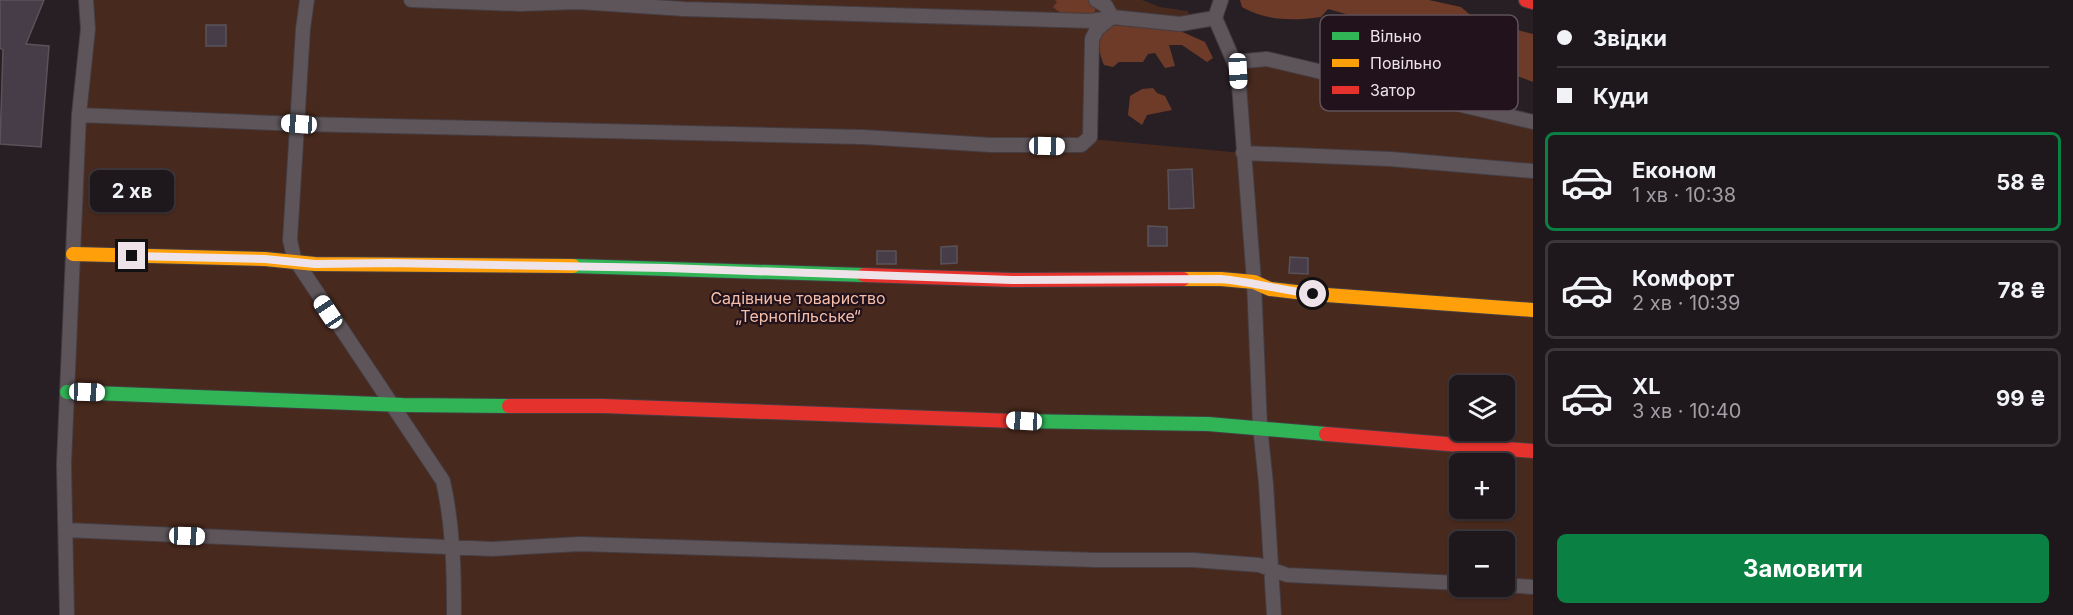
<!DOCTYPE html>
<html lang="uk">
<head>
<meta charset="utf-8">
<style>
  :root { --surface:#1e171c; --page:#262025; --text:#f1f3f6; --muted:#a19fa3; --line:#3c363b; --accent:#0b8043 }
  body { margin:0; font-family:Inter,sans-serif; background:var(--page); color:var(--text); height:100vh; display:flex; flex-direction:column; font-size:22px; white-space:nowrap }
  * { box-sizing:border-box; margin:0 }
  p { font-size:20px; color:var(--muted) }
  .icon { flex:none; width:33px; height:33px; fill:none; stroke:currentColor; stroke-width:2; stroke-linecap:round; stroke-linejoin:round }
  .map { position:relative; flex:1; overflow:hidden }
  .side { display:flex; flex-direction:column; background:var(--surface); width:540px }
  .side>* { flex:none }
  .banner { display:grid; align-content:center; height:132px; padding:0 24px; background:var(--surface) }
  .tools { position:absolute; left:1449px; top:375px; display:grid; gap:12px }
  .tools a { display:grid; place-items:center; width:66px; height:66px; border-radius:9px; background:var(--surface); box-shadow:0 2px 4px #0004,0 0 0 2px var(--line); font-size:30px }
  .end { position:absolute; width:27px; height:27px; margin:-14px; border:8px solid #efe3ea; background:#111; box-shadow:0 0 0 3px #111 }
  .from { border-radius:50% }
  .bubble { position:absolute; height:42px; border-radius:9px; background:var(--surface); box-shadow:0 2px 4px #0004,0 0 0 2px var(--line); font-size:20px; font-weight:700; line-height:42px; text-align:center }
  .car { position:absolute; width:18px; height:36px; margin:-18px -9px; border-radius:8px; box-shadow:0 0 4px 2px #0007; background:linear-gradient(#fff 24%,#345 0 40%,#fff 0 76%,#345 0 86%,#fff 0) }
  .banner b { display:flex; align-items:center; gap:21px; height:57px; font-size:22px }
  .banner b+b { border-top:2px solid var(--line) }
  .banner i { width:15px; height:15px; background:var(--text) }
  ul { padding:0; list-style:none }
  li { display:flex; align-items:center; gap:18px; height:99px; margin:0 12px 9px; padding:0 12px; border:3px solid var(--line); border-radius:9px }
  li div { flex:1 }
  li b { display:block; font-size:22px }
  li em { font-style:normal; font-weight:700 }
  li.active { border-color:var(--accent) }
  li>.icon { width:54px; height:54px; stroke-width:1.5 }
  .primary-button { display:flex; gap:12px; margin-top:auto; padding:12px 24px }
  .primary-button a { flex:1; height:69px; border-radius:9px; background:var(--accent); color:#fff; font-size:24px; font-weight:700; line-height:69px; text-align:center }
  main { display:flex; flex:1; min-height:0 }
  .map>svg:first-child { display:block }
  .green { fill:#48291d; fill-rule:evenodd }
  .forest { fill:#6d3b28 }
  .building { fill:#463d48; stroke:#595359; stroke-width:1.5 }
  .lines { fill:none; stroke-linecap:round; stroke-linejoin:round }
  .street-casing { stroke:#453d42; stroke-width:16 }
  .fast-casing { stroke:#453d42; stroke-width:16 }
  .slow-casing { stroke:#453d42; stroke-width:16 }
  .jam-casing { stroke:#453d42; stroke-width:16 }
  .street { stroke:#5d555a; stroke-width:14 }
  .fast { stroke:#30b455; stroke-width:14 }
  .slow { stroke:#ff9f0a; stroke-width:14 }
  .jam { stroke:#e5322d; stroke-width:14 }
  .route { stroke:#efe3ea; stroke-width:8 }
  .labels { text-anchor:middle; stroke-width:4.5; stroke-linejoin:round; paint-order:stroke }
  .park-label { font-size:16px; fill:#f5bea8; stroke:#22121c }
  .key { fill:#22121c; stroke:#60515a; stroke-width:1.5 }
  .key-label { font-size:16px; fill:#efe3ea }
</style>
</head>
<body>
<main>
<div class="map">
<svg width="1533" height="615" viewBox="0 0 1533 615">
  <rect width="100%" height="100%" fill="#281f25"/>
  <!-- green -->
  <path class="green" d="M 86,0 L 1096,0 L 1106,6 L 1097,29 L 1090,139 L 1243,153 L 1238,71 L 1254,59 L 1533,122 L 1533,615 L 67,615 L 66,515 ZM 1460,386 L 1504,386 L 1504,430 L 1460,430 ZM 1460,464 L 1504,464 L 1504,508 L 1460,508 ZM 1460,542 L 1504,542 L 1504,586 L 1460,586 Z
    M 1101,0 L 1142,0 L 1160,7 L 1188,11 L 1189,14 L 1176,22 L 1125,16 Z"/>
  <!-- forest -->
  <path class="forest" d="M 1055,0 L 1091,0 L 1096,7 L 1094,15 L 1063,15 L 1053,7 L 1057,2 Z
    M 1240,0 L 1429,0 L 1461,7 L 1475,19 L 1533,34 L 1533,82 C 1494,66 1456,58 1415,49 L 1414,36 L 1389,26 L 1328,9 L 1321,17 C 1293,21 1266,21 1242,7 Z
    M 1114,25 L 1178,30 L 1205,42 L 1213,58 L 1207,62 L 1182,45 L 1169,45 L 1175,66 L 1165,68 L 1155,53 L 1148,54 L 1143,62 L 1119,62 L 1113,67 L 1104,65 C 1098,52 1098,40 1105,27 Z
    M 1153,88 L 1157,93 L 1165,96 L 1172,110 L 1147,115 L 1142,125 L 1128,115 L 1130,96 L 1142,89 Z"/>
  <!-- building -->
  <path class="building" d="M 0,0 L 44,0 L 26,44 L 49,46 L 41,147 L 0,144 L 3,50 L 0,48 Z
    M 206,25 L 226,25 L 226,46 L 206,46 Z
    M 1192,169 L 1194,208 L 1169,209 L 1168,170 Z
    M 1148,226 L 1167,227 L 1167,246 L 1148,246 Z
    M 957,246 L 957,263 L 941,264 L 941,247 Z
    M 877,251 L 896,251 L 896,264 L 877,264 Z
    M 1290,257 L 1308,258 L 1308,274 L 1289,273 Z"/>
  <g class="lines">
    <defs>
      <path id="street" d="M 307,0 L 303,29 L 290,240 L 294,258 L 443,481 C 453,525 454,570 454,615
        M 411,0 L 520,4 L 579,2 L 684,9 L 1090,21 L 1111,18
        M 1096,0 L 1106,6 L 1112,17 L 1180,24 L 1215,18
        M 1221,0 L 1215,18 L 1238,71 L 1254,282 L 1260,426 L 1266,484 L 1274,615
        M 1234,62 L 1267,59 L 1533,122
        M 79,115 L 299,124 L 863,137 L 991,145 L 1081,145 L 1090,137 L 1092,39 L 1097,29 L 1112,17
        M 1243,153 L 1390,159 L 1533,171
        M 66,530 L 492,549 L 580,544 L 1097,560 L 1193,560 L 1259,565 L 1287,575 L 1460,583
        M 1504,585 L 1533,587
        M 67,615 L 64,464 L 79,115 L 88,29 L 86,0"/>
      <path id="fast" d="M 573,266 L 864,275
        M 67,392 L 403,405 L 509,406
        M 1014,421 L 1208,424 L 1326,434"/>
      <path id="slow" d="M 73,254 L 265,259 L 315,264 L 573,266
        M 1183,279 L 1221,279 L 1254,282 L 1270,289 L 1313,294 L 1533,310"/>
      <path id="jam" d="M 1526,0 L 1533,2
        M 864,275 L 1012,280 L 1183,279
        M 509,406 L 603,406 L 1014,421
        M 1326,434 L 1533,451"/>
    </defs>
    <!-- street casing -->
    <use href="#street" class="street-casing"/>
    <!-- fast casing -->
    <use href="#fast" class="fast-casing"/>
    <!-- slow casing -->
    <use href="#slow" class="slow-casing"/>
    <!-- jam casing -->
    <use href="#jam" class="jam-casing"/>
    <!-- street -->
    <use href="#street" class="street"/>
    <!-- fast -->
    <use href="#fast" class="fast"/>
    <!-- slow -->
    <use href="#slow" class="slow"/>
    <!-- jam -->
    <use href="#jam" class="jam"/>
  </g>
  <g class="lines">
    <!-- route -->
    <path class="route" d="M 132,256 L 265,259 L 315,264 L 390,263 L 666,268 L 1012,280 L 1221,279 C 1252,282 1281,290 1313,294"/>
  </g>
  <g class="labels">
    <!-- park labels -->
    <g class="park-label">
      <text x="798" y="304">Садівниче товариство<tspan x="798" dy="18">„Тернопільське“</tspan></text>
    </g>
  </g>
  <!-- legend -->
  <rect x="1320" y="15" width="198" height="96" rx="9" class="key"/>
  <rect x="1332" y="32" width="27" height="8" fill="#30b455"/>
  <rect x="1332" y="59" width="27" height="8" fill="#ff9f0a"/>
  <rect x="1332" y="86" width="27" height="8" fill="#e5322d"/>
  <g class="key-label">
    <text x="1370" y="42">Вільно</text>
    <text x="1370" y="69">Повільно</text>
    <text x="1370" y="96">Затор</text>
  </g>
</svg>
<div class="tools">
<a><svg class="icon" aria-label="layers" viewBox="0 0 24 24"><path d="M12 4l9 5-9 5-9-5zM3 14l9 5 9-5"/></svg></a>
<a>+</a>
<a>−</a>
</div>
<i class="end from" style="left:1313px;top:294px"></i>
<i class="end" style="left:132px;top:256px"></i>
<div class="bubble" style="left:90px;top:170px;width:84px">2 хв</div>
<i class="car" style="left:1238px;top:71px;rotate:177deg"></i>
<i class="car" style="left:299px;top:124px;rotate:274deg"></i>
<i class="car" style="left:1047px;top:146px;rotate:91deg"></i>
<i class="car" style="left:328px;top:312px;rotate:326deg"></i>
<i class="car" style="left:87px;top:392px;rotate:92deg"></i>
<i class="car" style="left:1024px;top:421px;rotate:273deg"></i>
<i class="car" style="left:187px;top:536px;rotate:92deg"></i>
</div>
<section class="side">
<div class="banner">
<b><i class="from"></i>Звідки</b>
<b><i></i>Куди</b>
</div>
<ul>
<li class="active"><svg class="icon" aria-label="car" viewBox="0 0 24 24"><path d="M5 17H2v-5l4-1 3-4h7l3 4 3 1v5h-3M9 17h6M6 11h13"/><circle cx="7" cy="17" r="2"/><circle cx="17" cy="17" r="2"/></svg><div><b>Економ</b><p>1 хв · 10:38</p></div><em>58 ₴</em></li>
<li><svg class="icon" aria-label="car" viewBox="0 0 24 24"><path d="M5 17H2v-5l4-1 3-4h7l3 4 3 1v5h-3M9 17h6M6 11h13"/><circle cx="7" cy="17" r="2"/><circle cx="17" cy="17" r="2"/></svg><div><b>Комфорт</b><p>2 хв · 10:39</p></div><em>78 ₴</em></li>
<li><svg class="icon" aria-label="car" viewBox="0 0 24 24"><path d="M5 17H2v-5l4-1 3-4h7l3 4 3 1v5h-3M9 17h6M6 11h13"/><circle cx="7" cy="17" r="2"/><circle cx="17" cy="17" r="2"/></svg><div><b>XL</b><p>3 хв · 10:40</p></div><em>99 ₴</em></li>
</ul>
<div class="primary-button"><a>Замовити</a></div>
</section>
</main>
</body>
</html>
